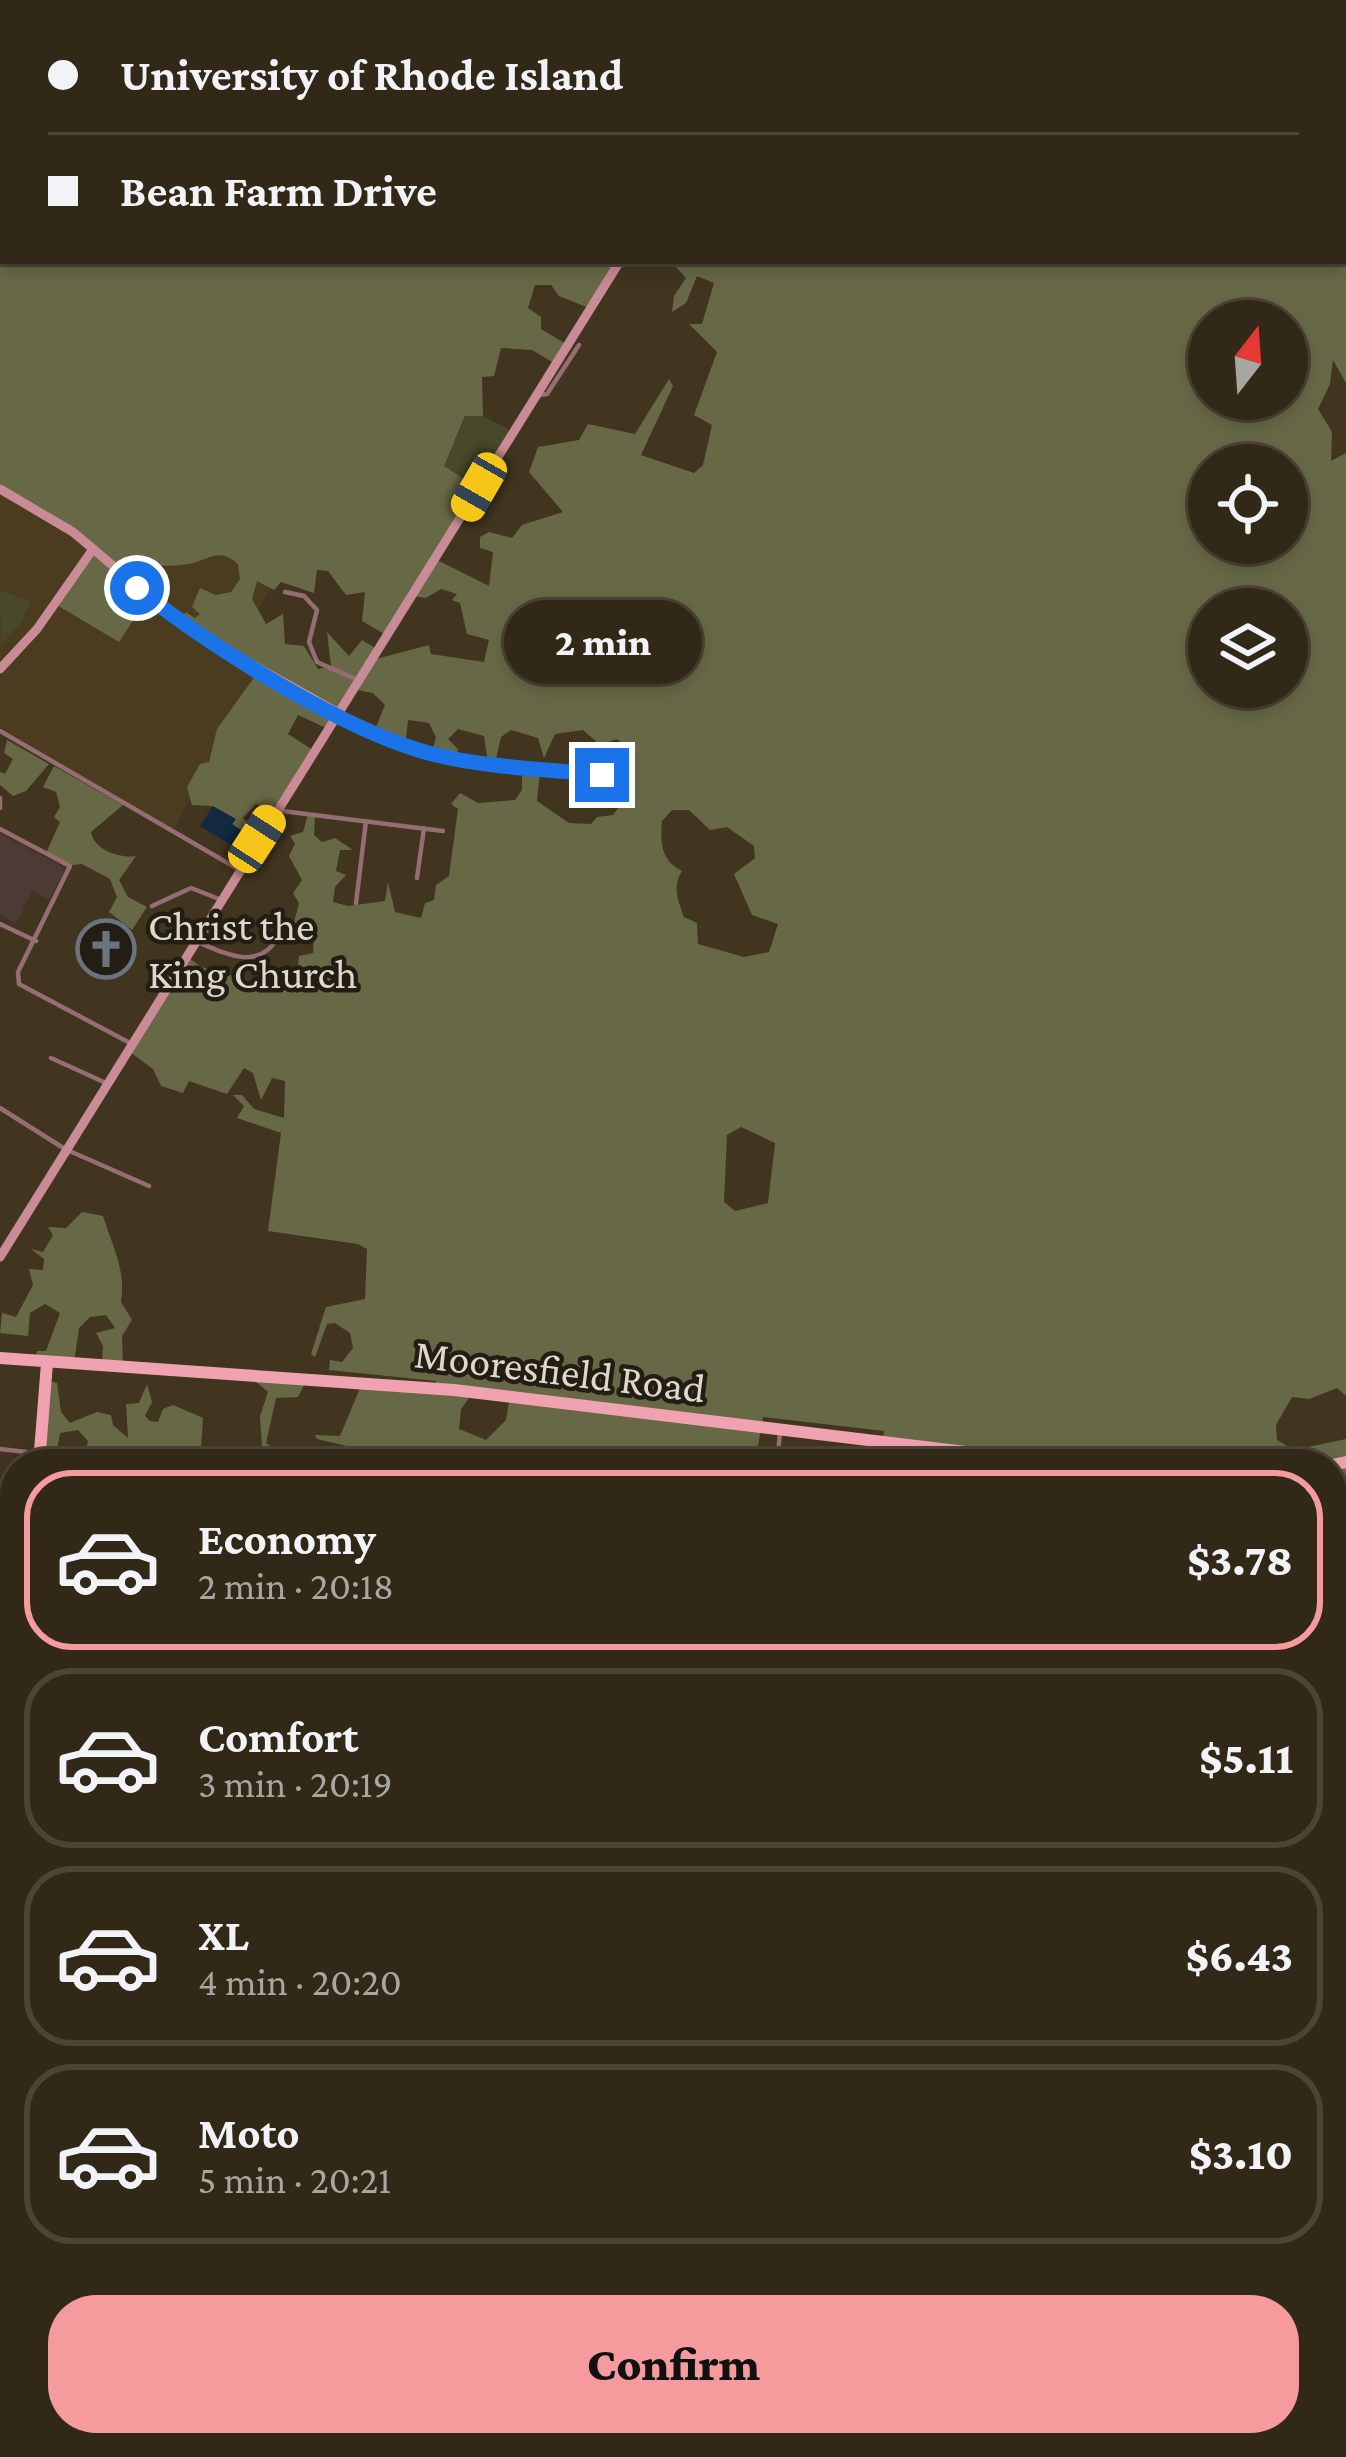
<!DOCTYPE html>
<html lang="en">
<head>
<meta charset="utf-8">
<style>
  :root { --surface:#312817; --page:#3d3424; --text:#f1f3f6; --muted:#a8a6a1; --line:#4c4436; --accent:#f59b9d }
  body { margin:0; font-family:"Crimson Pro",serif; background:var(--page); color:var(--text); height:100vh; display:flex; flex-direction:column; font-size:45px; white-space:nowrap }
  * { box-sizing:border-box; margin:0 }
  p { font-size:39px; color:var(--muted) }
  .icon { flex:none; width:66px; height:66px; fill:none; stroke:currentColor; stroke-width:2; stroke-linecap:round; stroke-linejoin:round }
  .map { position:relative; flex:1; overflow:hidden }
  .sheet { position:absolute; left:0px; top:1449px; width:1347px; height:1008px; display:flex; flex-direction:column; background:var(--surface); border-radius:48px 48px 0 0; box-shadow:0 6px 18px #0003,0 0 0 3px var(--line) }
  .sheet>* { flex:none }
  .hud { position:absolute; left:0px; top:0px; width:1347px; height:264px; box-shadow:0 6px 18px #0003,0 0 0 3px var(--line); display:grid; align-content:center; height:264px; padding:0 48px; background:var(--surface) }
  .needle { width:78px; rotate:17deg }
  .controls { position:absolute; left:1188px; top:300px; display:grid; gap:24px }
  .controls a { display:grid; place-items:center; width:120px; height:120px; border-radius:50%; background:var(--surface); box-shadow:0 6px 18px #0003,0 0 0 3px var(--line); font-size:60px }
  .end { position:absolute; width:54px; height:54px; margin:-27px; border:15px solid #1a73e8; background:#fff; box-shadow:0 0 0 6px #fff }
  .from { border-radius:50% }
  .bubble { position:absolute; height:84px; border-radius:42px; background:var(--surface); box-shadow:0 6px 18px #0003,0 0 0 3px var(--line); font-size:39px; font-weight:800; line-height:84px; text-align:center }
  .car { position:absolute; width:36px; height:72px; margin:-36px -18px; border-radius:15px; box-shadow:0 0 9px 3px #0007; background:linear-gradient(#f5c518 24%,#345 0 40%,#f5c518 0 76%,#345 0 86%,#f5c518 0) }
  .hud b { display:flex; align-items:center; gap:42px; height:114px; font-size:45px }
  .hud b+b { border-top:3px solid var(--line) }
  .hud i { width:30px; height:30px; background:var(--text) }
  ul { padding:21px 0 0; list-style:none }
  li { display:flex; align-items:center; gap:36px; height:180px; margin:0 24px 18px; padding:0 24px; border:6px solid var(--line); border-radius:48px }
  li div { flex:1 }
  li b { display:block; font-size:45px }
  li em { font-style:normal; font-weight:800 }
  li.current { border-color:var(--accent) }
  li>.icon { width:108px; height:108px; stroke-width:1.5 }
  .primary-button { display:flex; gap:24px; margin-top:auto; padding:24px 48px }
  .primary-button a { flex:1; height:138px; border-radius:48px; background:var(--accent); color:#111; font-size:48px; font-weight:800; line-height:138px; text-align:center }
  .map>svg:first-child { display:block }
  .commercial { fill:#4d3a34 }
  .built { fill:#4c3c1f }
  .green { fill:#474928 }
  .forest { fill:#676946; fill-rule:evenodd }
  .water { fill:#132941 }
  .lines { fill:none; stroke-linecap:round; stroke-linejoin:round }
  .street { stroke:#956e74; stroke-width:4.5 }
  .secondary { stroke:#c98b96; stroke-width:9 }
  .primary { stroke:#f1a2b0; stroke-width:12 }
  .route { stroke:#1a73e8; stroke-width:15 }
  .labels { text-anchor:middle; stroke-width:9; stroke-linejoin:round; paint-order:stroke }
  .poi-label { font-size:42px; fill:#ded7ca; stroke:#231e14; text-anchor:start }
  .street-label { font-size:42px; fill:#ded7ca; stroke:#231e14 }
</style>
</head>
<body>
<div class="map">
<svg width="1346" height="2457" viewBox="0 0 1346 2457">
  <rect width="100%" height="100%" fill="#41351f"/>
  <!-- commercial -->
  <path class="commercial" d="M 0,834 L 60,865 L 64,872 L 49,900 L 32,891 L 16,924 L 0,914 Z
    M 180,2442 L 335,2442 L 335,2457 L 199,2457 L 180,2450 Z"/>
  <!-- built -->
  <path class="built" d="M 0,359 L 295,547 L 232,655 L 257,669 L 173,831 L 0,731 Z"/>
  <!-- green -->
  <path class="green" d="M 466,416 L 483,416 L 512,431 L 478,488 L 443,467 Z
    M 0,591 L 31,601 L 22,621 L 1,645 Z"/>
  <!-- forest -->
  <path class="forest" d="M 0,0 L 668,0 L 3,3 L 3,261 L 620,261 L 589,308 L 559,296 L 551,285 L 535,285 L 528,308 L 541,317 L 541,329 L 566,344 L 554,363 L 532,350 L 501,348 L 494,376 L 482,377 L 483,416 L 465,416 L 444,466 L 478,488 L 435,559 L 489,586 L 493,552 L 480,548 L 480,537 L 489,532 L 512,538 L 522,525 L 563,512 L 529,472 L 538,447 L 579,440 L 588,424 L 635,434 L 669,379 L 673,386 L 641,455 L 694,473 L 703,465 L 712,425 L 694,415 L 717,352 L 689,324 L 702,324 L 714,283 L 697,276 L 686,303 L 672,312 L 674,296 L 686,278 L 670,261 L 1344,261 L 1346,154 L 1346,383 L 1333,360 L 1330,384 L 1318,409 L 1332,432 L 1331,461 L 1346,453 L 1346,1396 L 1337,1388 L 1309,1399 L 1292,1397 L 1276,1425 L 1277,1440 L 1294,1450 L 1346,1439 L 1346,1478 L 1332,1479 L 1332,1464 L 900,1464 L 900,1445 L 882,1443 L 884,1431 L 763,1417 L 755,1464 L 352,1464 L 355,1448 L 317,1439 L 315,1435 L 340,1436 L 363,1381 L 435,1386 L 436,1381 L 329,1370 L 330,1360 L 342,1362 L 353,1348 L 350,1333 L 335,1323 L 327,1324 L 315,1357 L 311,1354 L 326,1307 L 365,1299 L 367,1249 L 358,1244 L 268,1231 L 281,1133 L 237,1118 L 244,1106 L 233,1095 L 242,1095 L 254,1109 L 284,1118 L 285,1081 L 272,1078 L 261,1100 L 253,1073 L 244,1068 L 227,1094 L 189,1081 L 183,1093 L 161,1086 L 153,1069 L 126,1049 L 184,954 L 201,967 L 236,977 L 241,971 L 249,984 L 282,977 L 298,966 L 299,956 L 313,953 L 314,936 L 293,927 L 299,903 L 293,893 L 302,880 L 289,856 L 295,844 L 290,836 L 303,832 L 308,814 L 315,815 L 314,835 L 322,842 L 335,838 L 353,850 L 340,850 L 336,871 L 346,875 L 335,887 L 333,902 L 348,906 L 385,901 L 388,882 L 395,912 L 421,918 L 425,903 L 434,900 L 436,885 L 449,876 L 458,809 L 451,804 L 460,793 L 478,803 L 515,800 L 522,790 L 522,768 L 540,770 L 537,801 L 569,823 L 591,824 L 597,817 L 613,815 L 628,796 L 620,777 L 633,761 L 632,751 L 617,739 L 600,745 L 583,730 L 555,734 L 544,758 L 538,738 L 511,730 L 501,737 L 495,763 L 488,763 L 484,736 L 458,729 L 448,739 L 458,749 L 456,759 L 432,753 L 436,737 L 429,723 L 408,720 L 405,746 L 374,732 L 385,705 L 373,693 L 352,689 L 326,728 L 298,715 L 288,734 L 313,750 L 272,814 L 256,804 L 243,818 L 260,835 L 249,850 L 240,844 L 245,834 L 232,824 L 235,820 L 211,806 L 192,805 L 187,787 L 200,764 L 209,762 L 217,729 L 258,672 L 178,622 L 186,612 L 195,618 L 200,614 L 192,607 L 200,588 L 216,595 L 231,592 L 240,579 L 238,564 C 220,548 211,558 193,563 C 168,570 148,558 128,581 L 147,599 L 119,642 L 55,604 L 90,548 L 0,491 ZM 1209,321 L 1287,321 L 1287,399 L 1209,399 ZM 1209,465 L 1287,465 L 1287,543 L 1209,543 ZM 317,570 L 328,571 L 346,595 L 365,592 L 362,621 L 386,635 L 413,596 L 426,598 L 441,589 L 457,594 L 452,600 L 460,603 L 467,634 L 489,640 L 484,662 L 431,654 L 429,645 L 372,660 L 377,649 L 362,640 L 349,656 L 327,632 L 331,666 L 318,669 L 304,646 L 285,644 L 283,614 L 266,624 L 252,599 L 257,581 L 274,590 L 281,582 L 314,593 ZM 1209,609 L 1287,609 L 1287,687 L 1209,687 ZM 672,810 L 689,810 L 710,830 L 727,827 L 754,846 L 755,858 L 734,874 L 752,915 L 778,924 L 769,952 L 744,957 L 698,944 L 697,923 L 684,917 C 678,901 672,886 682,871 C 661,861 660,842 662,821 ZM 741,1127 L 775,1143 L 768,1203 L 735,1211 L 724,1202 L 727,1135 ZM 474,1391 L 510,1396 L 506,1420 L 486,1440 L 459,1429 L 461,1409 Z
    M 7,740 L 49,764 L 26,791 L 13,796 L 0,785 L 0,772 L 5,774 L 13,759 L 4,753 Z
    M 54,766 L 123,805 L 91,832 C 93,849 120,859 136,856 L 119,880 L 128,897 L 147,907 L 132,930 L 109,912 L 117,897 L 110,879 L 82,864 L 64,866 L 46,853 L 60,822 L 54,817 L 60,807 L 56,792 L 43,787 Z
    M 82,1212 L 103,1216 C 113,1248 126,1270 121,1302 L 132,1320 L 122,1336 L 123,1366 L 102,1365 L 103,1346 L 96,1333 L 115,1328 L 106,1315 L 90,1317 L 79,1328 L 74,1363 L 36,1360 L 37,1351 L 46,1351 L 60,1313 L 45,1304 L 30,1313 L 28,1336 L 0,1333 L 2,1313 L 16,1317 L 33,1285 L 29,1269 L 43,1270 L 44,1259 L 31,1249 L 43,1252 L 53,1235 L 48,1227 L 66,1228 Z
    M 45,1380 L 57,1383 L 61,1412 L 70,1423 L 97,1412 L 111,1415 L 113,1425 L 128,1438 L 126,1404 L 139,1403 L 147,1384 L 152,1402 L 145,1416 L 150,1421 L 158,1422 L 163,1409 L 173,1405 L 203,1418 L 200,1464 L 83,1464 L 88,1441 L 78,1430 L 60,1433 L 57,1451 L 40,1448 Z
    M 255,1381 L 305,1383 L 298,1397 L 276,1398 L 266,1443 L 277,1450 L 276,1464 L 263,1464 L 260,1416 L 268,1392 Z
    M 1332,1528 L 1341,1533 L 1337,1553 L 1346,1560 L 1345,1688 L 1332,1682 Z
    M 0,1558 L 15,1563 L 15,1802 L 8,1818 L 15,1834 L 15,1873 L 0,1871 L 0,1803 L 9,1767 L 4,1758 L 14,1730 L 4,1722 L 8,1713 L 0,1692 Z
    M 1332,2009 L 1346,2015 L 1346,2295 L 1332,2292 L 1332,2200 L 1337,2188 L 1332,2176 Z
    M 12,2131 L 15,2133 L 15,2221 L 0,2218 L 0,2137 Z
    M 0,2231 L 15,2236 L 15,2411 L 0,2413 Z
    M 410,2442 L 493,2442 L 541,2452 L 542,2442 L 558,2442 L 558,2454 L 571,2457 L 408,2457 Z
    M 660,2442 L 817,2442 L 824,2457 L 691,2457 Z"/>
  <!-- water -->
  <path class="water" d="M 213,806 L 236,819 L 232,824 L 244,832 L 236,848 L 200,826 Z
    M 1067,2442 L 1083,2451 L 1094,2446 L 1094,2457 L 983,2457 L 978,2443 Z"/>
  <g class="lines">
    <!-- street -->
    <path class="street" d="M 540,395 L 547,394 L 579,345
      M 285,592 L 304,596 L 317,610 L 309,642 L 317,662 L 358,680
      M 337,712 L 441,756 L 602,775
      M 0,731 L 238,869
      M 0,798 L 0,808
      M 282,811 L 443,831
      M 0,829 L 70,866 L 18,972 L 19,984 L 130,1043
      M 417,878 L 424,828
      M 356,903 L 366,821
      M 152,906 L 191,888 L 219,899
      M 0,924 L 36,941
      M 198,942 C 228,955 259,971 279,936
      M 51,1058 L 106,1083
      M 0,1108 L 65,1149 L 149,1186
      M 0,1449 L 35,1453
      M 777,1464 L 780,1433
      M 1332,1727 L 1346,1736
      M 1332,1803 L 1346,1778
      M 1332,1821 L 1343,1873 L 1332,1894
      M 0,1905 L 15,1906
      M 0,2000 L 15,2001
      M 0,2104 L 15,2104
      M 121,2442 L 121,2457
      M 139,2442 L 195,2457
      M 461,2442 L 568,2457
      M 0,2451 L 81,2442"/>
    <!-- secondary -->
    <path class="secondary" d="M 1125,0 L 1130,3
      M 784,3 L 786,0
      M 1259,3 L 1260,0
      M 1344,126 L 1346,127
      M 0,489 L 73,532 L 188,629 L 337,712
      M 0,669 L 37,629 L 93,549
      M 0,1257 L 620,261
      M 1271,2457 L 1271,2442"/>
    <!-- primary -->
    <path class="primary" d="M 0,1358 L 454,1390 L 1065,1464
      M 39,1464 L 47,1363
      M 1332,1465 L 1346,1462
      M 253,2442 L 254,2457"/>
  </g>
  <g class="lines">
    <!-- route -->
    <path class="route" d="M 137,588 C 208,645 348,734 436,755 C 489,768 547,769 602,775"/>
  </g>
  <!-- icons -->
  <defs>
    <symbol id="church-ring" viewBox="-11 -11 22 22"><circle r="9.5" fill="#231e14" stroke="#6b7280" stroke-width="1.5"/><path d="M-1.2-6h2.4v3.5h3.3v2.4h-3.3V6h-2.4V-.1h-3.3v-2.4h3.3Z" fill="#6b7280"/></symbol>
  </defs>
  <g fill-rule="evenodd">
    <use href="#church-ring" x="73" y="916" width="66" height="66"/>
  </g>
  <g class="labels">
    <!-- poi labels -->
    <g class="poi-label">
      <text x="148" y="940">Christ the<tspan x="148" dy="48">King Church</tspan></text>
    </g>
    <!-- street labels -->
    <g class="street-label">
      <text transform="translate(560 1370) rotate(7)" y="15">Mooresfield Road</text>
    </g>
  </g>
</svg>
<div class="controls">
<a><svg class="needle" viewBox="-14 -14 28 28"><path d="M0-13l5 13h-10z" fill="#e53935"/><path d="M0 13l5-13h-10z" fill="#a8a6a1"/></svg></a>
<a><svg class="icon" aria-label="locate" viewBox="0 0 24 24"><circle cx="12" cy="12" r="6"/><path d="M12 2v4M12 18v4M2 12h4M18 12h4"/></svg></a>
<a><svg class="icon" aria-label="layers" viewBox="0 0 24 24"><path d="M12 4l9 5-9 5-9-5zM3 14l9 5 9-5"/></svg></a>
</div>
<i class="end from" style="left:137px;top:588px"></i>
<i class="end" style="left:602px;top:775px"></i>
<div class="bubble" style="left:504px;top:600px;width:198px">2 min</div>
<i class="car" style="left:479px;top:487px;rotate:210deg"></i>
<i class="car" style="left:257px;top:839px;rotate:33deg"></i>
<div class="hud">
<b><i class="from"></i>University of Rhode Island</b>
<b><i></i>Bean Farm Drive</b>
</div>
<section class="sheet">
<ul>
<li class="current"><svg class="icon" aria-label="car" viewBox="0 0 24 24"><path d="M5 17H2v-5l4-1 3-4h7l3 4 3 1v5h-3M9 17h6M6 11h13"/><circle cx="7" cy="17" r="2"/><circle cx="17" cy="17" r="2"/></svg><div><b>Economy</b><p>2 min · 20:18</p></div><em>$3.78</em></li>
<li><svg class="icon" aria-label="car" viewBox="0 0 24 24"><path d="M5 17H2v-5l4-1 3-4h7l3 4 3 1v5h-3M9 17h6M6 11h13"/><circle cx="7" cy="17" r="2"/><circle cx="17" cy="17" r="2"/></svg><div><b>Comfort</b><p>3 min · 20:19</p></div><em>$5.11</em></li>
<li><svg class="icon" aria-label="car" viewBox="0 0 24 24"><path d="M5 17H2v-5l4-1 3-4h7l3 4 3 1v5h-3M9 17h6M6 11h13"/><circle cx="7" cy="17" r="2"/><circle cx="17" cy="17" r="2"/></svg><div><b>XL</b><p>4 min · 20:20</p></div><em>$6.43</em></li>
<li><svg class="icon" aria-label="car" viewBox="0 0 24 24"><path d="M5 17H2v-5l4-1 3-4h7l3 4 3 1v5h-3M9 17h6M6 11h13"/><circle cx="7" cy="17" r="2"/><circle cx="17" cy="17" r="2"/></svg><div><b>Moto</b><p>5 min · 20:21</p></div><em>$3.10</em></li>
</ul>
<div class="primary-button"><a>Confirm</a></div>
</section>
</div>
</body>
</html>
